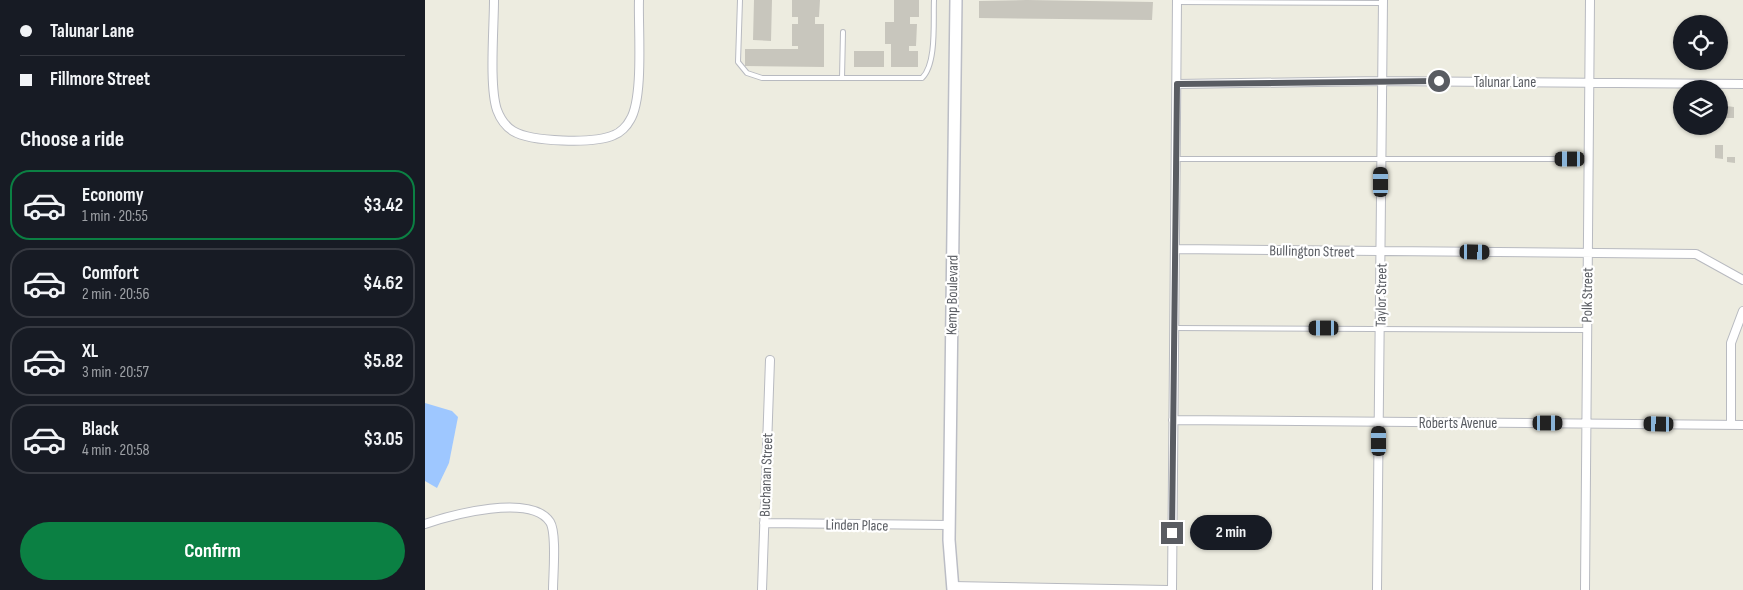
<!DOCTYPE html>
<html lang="en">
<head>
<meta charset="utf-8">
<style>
  :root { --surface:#171b24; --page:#242831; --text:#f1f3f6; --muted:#9ea1a6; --line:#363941; --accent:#0b8043 }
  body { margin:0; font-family:"Sofia Sans Condensed",sans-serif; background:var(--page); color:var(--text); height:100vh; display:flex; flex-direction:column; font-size:19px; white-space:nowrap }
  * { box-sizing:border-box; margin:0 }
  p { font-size:16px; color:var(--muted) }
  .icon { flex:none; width:28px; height:28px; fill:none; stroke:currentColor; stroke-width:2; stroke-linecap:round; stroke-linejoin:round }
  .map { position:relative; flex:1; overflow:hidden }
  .side { display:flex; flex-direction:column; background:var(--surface); width:425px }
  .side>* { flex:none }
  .guide { display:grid; align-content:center; height:110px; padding:0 20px; background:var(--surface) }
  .tools { position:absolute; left:1248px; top:15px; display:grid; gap:10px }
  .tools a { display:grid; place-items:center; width:55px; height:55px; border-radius:50%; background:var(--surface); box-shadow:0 1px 4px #0004; font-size:25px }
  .end { position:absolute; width:22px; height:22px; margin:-11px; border:6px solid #595c62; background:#fff; box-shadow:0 0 0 2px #fff }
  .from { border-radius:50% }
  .bubble { position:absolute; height:35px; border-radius:18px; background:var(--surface); box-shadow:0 1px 4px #0004; font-size:16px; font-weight:700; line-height:35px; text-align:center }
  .car { position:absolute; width:15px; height:30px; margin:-15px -8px; border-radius:6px; box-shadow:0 0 4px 1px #0007; background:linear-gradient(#222 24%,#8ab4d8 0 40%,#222 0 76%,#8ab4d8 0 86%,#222 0) }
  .guide b { display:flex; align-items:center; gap:18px; height:48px; font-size:19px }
  .guide b+b { border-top:1px solid var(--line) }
  .guide i { width:12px; height:12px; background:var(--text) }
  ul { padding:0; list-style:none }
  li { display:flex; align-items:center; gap:15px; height:70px; margin:0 10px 8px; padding:0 10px; border:2px solid var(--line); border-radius:20px }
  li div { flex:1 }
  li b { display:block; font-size:19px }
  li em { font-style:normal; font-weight:700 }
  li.selected { border-color:var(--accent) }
  li>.icon { width:45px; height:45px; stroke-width:1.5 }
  h2 { padding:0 20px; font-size:22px; line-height:60px }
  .action { display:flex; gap:10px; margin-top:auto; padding:10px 20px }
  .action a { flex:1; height:58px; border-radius:30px; background:var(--accent); color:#fff; font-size:20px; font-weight:700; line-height:58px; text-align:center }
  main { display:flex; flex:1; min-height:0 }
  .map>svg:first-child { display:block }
  .water { fill:#9ec7ff }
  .building { fill:#c8c6bd }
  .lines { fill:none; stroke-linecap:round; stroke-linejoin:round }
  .lane-casing { stroke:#b8bac0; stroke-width:6 }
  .street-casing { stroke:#b8bac0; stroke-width:10 }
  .secondary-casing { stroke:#bbbdc5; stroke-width:14 }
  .lane { stroke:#fff; stroke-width:4 }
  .street { stroke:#fff; stroke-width:8 }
  .secondary { stroke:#fff; stroke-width:11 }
  .route { stroke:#595c62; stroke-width:6 }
  .labels { text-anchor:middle; stroke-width:4.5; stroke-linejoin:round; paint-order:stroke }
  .street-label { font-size:15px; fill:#595c62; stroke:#fff }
</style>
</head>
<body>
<main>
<section class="side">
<div class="guide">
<b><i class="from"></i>Talunar Lane</b>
<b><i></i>Fillmore Street</b>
</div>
<h2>Choose a ride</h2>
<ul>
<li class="selected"><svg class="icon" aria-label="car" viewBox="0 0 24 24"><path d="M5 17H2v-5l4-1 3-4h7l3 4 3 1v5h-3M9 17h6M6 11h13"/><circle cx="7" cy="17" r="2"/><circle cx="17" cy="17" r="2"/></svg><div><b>Economy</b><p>1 min · 20:55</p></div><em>$3.42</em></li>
<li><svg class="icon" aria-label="car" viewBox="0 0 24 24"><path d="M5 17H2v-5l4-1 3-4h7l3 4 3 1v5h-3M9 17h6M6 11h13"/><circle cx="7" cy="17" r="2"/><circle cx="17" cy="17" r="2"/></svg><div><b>Comfort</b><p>2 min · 20:56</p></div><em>$4.62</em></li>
<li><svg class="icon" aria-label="car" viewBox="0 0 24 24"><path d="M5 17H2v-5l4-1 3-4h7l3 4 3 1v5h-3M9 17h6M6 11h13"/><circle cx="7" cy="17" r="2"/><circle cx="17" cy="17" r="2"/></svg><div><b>XL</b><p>3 min · 20:57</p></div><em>$5.82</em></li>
<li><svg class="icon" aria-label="car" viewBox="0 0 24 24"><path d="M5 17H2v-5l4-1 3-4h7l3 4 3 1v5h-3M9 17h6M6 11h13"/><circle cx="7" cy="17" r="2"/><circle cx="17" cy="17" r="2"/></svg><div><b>Black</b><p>4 min · 20:58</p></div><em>$3.05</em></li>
</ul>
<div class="action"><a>Confirm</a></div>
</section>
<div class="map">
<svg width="1318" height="590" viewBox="0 0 1318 590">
  <rect width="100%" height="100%" fill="#edece0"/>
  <!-- water -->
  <path class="water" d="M 0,403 L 27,411 L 33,417 L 24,463 L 12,488 L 0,481 Z"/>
  <!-- building -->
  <path class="building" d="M 329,0 L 347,0 L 346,41 L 328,40 Z
    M 367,0 L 395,0 L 394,17 L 390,17 L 390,24 L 399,24 L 399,67 L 320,66 L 320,49 L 373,49 L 373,46 L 367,46 L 367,24 L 373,24 L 373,17 L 367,17 Z
    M 469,0 L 494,0 L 494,17 L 485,17 L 485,24 L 492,24 L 491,46 L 484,46 L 484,51 L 493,51 L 493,67 L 466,67 L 466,44 L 460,44 L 460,22 L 469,22 Z
    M 602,0 L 728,2 L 727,20 L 554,18 L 554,1 Z
    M 429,51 L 459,51 L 459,67 L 429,67 Z
    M 1294,105 L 1309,107 L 1309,118 L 1294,118 Z
    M 1290,145 L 1298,145 L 1298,159 L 1290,158 Z
    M 1302,157 L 1310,157 L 1310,163 L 1302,162 Z"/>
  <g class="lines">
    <defs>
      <path id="lane" d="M 315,0 L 313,62 L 322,73 L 337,78 L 497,78 C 512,64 508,20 509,0
        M 752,2 L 958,3
        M 417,78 L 418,32
        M 751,159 L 1164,159
        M 749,328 L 1162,330"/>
      <path id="street" d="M 69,0 C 69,28 64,86 72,110 C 75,118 80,126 88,131 C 106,142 169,144 189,135 C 195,133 202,126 205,120 C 219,98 213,28 214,0
        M 752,84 L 957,81 L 1318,84
        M 750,249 L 1271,254 L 1318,280
        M 748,420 L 1318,425
        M 1306,425 L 1306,343 L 1318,311
        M 339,523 L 524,525
        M 0,524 C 26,515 106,493 125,522 C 132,533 128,575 128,590
        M 527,586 L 743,590
        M 337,590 L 345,360
        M 747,590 L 752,0
        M 952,590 L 958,0
        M 1160,590 L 1165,0"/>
      <path id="secondary" d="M 528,590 L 524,540 L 531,0"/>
    </defs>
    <!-- lane casing -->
    <use href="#lane" class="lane-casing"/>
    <!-- street casing -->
    <use href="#street" class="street-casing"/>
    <!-- secondary casing -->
    <use href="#secondary" class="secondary-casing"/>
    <!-- lane -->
    <use href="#lane" class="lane"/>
    <!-- street -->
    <use href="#street" class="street"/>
    <!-- secondary -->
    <use href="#secondary" class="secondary"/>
  </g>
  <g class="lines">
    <!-- route -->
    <path class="route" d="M 747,533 L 752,84 L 1014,81"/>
  </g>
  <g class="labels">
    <!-- street labels -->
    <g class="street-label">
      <text x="1080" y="87">Talunar Lane</text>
      <text transform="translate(887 251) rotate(1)" y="5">Bullington Street</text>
      <text transform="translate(527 295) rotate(-89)" y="5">Kemp Boulevard</text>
      <text transform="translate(956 295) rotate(-89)" y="5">Taylor Street</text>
      <text transform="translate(1162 295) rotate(-89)" y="5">Polk Street</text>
      <text x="1033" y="428">Roberts Avenue</text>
      <text transform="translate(341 475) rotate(-88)" y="5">Buchanan Street</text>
      <text transform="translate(432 525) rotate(1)" y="5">Linden Place</text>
    </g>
  </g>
</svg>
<div class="tools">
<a><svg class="icon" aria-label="locate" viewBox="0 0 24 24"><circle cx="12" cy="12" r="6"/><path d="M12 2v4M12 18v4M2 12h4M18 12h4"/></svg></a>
<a><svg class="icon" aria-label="layers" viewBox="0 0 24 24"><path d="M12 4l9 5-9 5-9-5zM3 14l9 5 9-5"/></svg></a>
</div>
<i class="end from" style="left:1014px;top:81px"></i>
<i class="end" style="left:747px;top:533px"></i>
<div class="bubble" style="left:765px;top:515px;width:82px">2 min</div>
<i class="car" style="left:1145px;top:159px;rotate:270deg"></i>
<i class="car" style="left:956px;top:182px;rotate:0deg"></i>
<i class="car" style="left:1050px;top:252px;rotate:91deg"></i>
<i class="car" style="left:899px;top:328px;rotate:270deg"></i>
<i class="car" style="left:1123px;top:423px;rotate:90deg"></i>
<i class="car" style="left:1234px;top:424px;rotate:271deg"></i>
<i class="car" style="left:954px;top:441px;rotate:0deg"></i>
</div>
</main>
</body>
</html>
